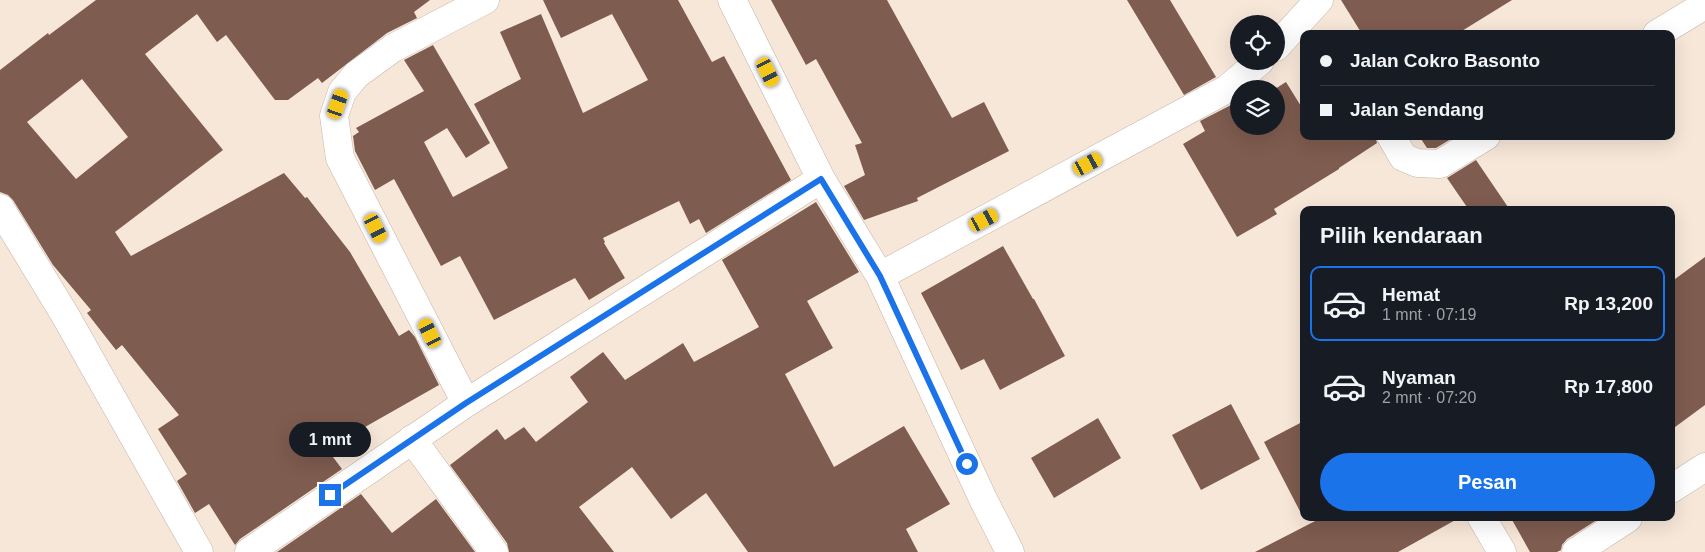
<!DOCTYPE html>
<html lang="id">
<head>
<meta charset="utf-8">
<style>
  :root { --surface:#171b24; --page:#20242c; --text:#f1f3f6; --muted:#9ea1a6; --line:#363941; --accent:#1a73e8 }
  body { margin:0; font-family:Helvetica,sans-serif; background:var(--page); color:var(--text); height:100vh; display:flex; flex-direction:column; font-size:19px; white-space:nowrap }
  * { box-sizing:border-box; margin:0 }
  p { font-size:16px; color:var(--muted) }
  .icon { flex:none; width:28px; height:28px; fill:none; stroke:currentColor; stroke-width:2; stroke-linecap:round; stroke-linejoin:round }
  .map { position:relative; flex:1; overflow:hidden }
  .panel { position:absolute; left:1300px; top:206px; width:375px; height:315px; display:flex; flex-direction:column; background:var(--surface); border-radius:10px; box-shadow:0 5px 20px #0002 }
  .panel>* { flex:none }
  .hud { position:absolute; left:1300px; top:30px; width:375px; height:110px; border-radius:10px; box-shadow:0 5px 20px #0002; display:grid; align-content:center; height:110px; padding:0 20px; background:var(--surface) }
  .tools { position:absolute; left:1230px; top:15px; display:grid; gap:10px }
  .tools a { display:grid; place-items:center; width:55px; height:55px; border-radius:50%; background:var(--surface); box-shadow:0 5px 20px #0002; font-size:25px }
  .end { position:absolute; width:22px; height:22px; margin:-11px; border:6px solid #1a73e8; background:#fff; box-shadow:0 0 0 2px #fff }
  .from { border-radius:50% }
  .bubble { position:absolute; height:35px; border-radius:18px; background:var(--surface); box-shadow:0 5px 20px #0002; font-size:16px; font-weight:700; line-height:35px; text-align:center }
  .car { position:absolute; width:15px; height:30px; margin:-15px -8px; border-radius:6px; box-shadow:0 0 4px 1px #0007; background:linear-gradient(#f5c518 24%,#345 0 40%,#f5c518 0 76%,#345 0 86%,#f5c518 0) }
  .hud b { display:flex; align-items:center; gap:18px; height:48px; font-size:19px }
  .hud b+b { border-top:1px solid var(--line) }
  .hud i { width:12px; height:12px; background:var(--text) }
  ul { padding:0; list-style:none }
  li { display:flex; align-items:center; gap:15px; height:75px; margin:0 10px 8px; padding:0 10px; border:2px solid transparent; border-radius:10px }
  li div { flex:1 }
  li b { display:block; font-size:19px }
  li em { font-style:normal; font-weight:700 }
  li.on { border-color:var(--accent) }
  li>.icon { width:45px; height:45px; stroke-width:1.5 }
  h2 { padding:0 20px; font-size:22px; line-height:60px }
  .button { display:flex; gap:10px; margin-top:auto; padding:10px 20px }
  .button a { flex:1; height:58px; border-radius:30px; background:var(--accent); color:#fff; font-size:20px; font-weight:700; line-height:58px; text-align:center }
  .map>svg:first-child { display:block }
  .building { fill:#7e5c4f; fill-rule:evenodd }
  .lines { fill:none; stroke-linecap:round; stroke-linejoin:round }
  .minor-casing { stroke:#c4b5a8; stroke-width:29 }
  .minor { stroke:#fff; stroke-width:28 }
  .route { stroke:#1a73e8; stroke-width:6 }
</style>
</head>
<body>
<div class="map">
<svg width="1705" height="552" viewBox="0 0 1705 552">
  <rect width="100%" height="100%" fill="#f7e7d9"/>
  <!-- building -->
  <path class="building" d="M 96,0 L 430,0 L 414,12 L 417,18 L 387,33 L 322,83 L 318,78 L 288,100 L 275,100 L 226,35 L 217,42 L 197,14 L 145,54 L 223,150 L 115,232 L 131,256 L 284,173 L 305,198 L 307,197 L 350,252 L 399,336 L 409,330 L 415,337 L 439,385 L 365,427 L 367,431 L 330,453 L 342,469 L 240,539 L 235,545 L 209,504 L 195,513 L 177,481 L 187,474 L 158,429 L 179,415 L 122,345 L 116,350 L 87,313 L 91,310 L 53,265 L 13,200 L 8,195 L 0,192 L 0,70 L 48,33 L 49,35 ZM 82,79 L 128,137 L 76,179 L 27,122 Z
    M 543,0 L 678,0 L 712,62 L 724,56 L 791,180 L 706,233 L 699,219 L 690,224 L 679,201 L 603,238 L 605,242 L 604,243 L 625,278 L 589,300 L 575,278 L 494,320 L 460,256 L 441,266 L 394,179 L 375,190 L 355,151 L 353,136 L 359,132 L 356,128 L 424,91 L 404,60 L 433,45 L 490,143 L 466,158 L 447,128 L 424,142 L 453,197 L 508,168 L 474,104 L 521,79 L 500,32 L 541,14 L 583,113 L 648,80 L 612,14 L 561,38 Z
    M 771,0 L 887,0 L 952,118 L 984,102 L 1009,151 L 917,198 L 918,201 L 864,220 L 844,186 L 865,175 L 855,145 L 862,143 L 816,59 L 806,65 Z
    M 1127,0 L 1170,0 L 1216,77 L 1184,95 Z
    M 1341,0 L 1512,0 L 1457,34 L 1362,34 Z
    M 1286,82 L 1304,111 L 1304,136 L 1375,136 L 1377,143 L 1339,168 L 1339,169 L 1274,209 L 1277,214 L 1237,237 L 1183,144 L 1205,131 L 1200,121 L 1233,104 L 1237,112 L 1239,111 L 1239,126 L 1276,126 L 1276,89 L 1275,89 Z
    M 1419,136 L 1456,136 L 1436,148 L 1427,148 Z
    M 1476,160 L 1510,210 L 1469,210 L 1447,178 Z
    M 816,202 L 859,272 L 807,301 L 833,348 L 785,374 L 834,467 L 904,426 L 950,504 L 906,529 L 918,552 L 748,552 L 706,493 L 671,519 L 632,467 L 579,507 L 614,552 L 509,552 L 507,543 L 450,465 L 497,429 L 505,440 L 524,427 L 536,442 L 588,402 L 570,377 L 603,352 L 625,380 L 683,343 L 694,362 L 759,327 L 722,260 Z
    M 1003,246 L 1033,299 L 1034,299 L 1065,356 L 1000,390 L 984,359 L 961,370 L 921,293 Z
    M 1705,257 L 1705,405 L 1671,430 L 1671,282 Z
    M 1231,404 L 1260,459 L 1201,490 L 1172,435 Z
    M 1098,418 L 1121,458 L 1054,498 L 1031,458 Z
    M 1304,421 L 1304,519 L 1264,442 Z
    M 361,494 L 392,533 L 436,499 L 475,552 L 277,552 Z
    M 1321,518 L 1459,518 L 1398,552 L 1255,552 Z
    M 1511,518 L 1600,518 L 1567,539 L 1562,545 L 1561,550 L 1557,552 L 1530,552 Z"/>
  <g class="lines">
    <defs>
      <path id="minor" d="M 732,0 L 821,179 L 880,276 L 983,499 L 1010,552
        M 1657,34 L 1705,5
        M 1276,47 L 1319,0
        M 1391,136 L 1403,157 L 1417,163 L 1440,164 L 1486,136
        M 0,208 L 65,315 L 199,552
        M 880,276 L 1227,89 L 1260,61
        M 466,403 L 340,158 L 334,116 L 342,92 L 356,75 L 393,48 L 485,0
        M 412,439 L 494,552
        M 1671,489 L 1705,467
        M 1482,518 L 1502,552
        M 249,552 L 466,403 L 821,179
        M 1576,552 L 1628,518"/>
    </defs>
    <!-- minor casing -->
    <use href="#minor" class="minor-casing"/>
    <!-- minor -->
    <use href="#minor" class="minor"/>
  </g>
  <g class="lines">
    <!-- route -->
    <path class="route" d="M 330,495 L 466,403 L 821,179 L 880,276 L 967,464"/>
  </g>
</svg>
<div class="tools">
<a><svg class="icon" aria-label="locate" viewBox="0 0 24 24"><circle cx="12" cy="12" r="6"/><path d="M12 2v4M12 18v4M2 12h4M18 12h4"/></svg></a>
<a><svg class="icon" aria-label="layers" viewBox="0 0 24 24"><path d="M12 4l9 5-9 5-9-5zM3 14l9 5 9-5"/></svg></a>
</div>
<i class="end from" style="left:967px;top:464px"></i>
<i class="end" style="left:330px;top:495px"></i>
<div class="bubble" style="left:289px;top:422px;width:82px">1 mnt</div>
<i class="car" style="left:768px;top:72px;rotate:154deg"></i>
<i class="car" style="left:338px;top:104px;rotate:19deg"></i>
<i class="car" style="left:1088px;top:164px;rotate:62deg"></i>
<i class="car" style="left:984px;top:220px;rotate:62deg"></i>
<i class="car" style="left:376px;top:228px;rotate:153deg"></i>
<i class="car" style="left:430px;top:333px;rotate:333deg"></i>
<div class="hud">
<b><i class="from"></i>Jalan Cokro Basonto</b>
<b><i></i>Jalan Sendang</b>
</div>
<section class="panel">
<h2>Pilih kendaraan</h2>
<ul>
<li class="on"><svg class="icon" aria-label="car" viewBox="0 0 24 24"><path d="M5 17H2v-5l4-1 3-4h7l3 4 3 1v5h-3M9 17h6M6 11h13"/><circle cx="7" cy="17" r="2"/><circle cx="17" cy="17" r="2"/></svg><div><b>Hemat</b><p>1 mnt · 07:19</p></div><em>Rp 13,200</em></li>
<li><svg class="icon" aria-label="car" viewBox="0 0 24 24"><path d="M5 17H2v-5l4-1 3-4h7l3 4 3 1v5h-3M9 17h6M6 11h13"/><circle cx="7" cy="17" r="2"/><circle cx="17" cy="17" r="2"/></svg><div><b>Nyaman</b><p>2 mnt · 07:20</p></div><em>Rp 17,800</em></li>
</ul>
<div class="button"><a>Pesan</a></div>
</section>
</div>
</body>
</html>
